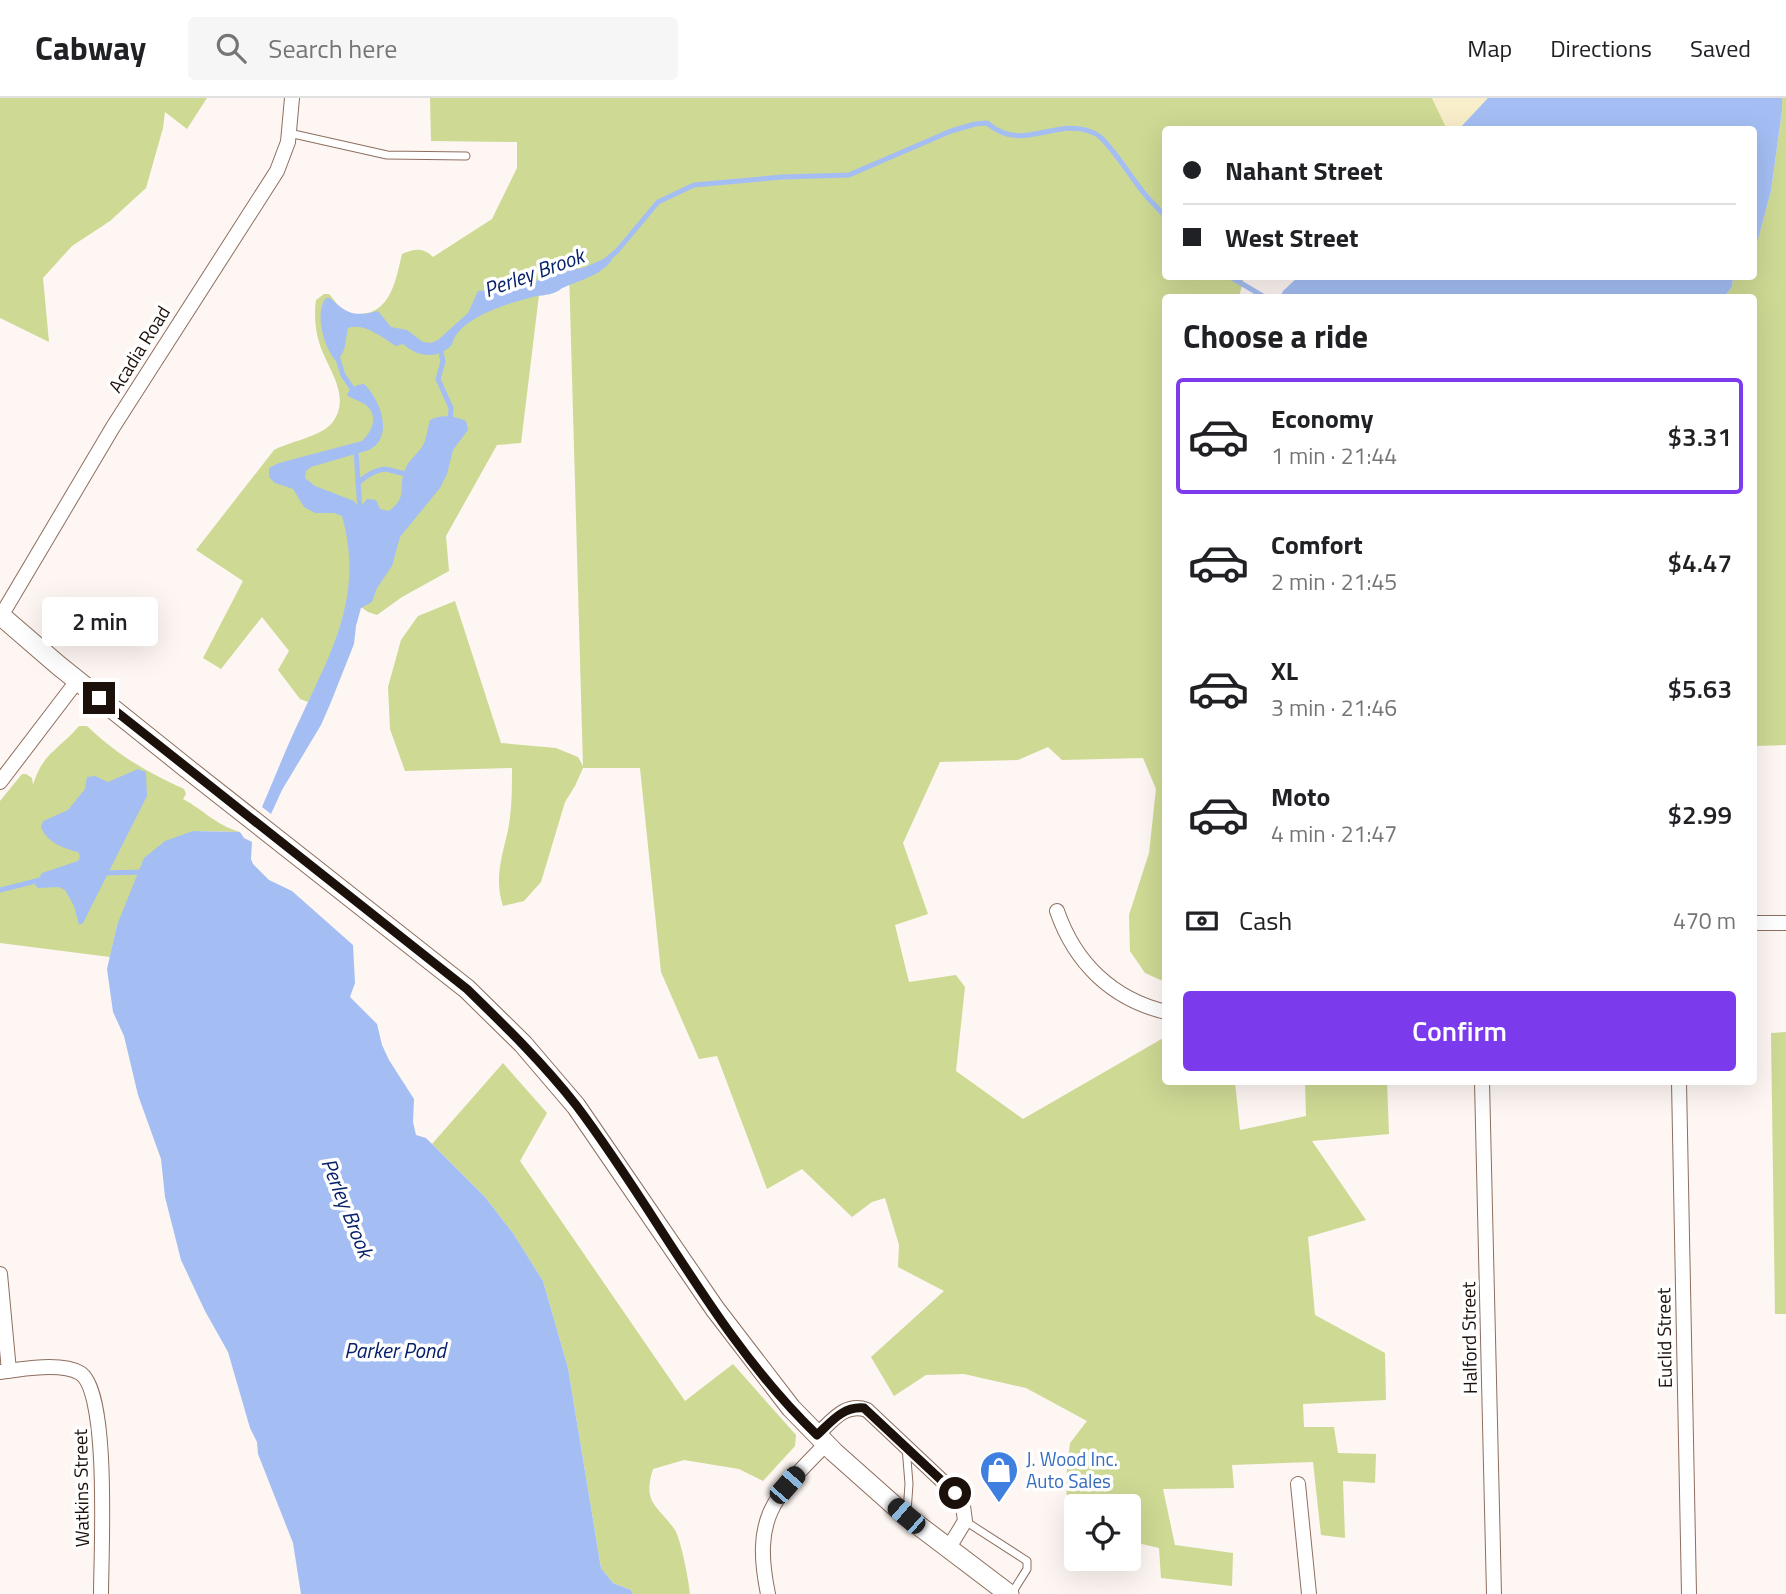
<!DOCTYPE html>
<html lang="en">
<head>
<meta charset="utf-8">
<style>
  :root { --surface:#fff; --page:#f6f6f6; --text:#202124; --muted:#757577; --line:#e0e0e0; --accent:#7c3aed }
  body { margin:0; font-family:"Titillium Web",sans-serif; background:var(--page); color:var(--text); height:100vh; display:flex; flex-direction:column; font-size:26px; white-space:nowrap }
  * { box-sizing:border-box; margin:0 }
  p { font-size:23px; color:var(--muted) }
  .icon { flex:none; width:38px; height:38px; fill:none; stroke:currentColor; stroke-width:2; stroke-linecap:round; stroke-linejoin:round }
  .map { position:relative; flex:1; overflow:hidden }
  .sheet { position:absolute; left:1162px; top:196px; width:595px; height:791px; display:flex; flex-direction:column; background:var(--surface); border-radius:7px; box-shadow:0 7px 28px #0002 }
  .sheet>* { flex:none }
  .guide { position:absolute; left:1162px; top:28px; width:595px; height:154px; border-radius:7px; box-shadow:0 7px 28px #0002; display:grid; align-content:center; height:154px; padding:0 21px; background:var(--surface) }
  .controls { position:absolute; left:1064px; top:1396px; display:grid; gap:14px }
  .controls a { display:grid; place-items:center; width:77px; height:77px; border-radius:7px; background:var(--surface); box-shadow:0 7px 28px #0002; font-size:35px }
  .end { position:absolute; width:32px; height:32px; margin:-16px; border:9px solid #1c100a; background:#fff; box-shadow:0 0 0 4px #fff }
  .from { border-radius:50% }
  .bubble { position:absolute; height:49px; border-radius:7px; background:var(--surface); box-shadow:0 7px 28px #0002; font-size:23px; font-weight:600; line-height:49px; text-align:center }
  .car { position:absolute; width:21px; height:42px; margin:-21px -10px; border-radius:9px; box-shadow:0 0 5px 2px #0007; background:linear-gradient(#222 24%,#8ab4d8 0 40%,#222 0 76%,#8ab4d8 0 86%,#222 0) }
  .guide b { display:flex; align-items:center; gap:24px; height:66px; font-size:26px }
  .guide b+b { border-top:2px solid var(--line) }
  .guide i { width:18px; height:18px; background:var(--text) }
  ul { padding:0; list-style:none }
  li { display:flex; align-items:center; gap:21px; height:116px; margin:0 14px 10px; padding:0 7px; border:4px solid transparent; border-radius:7px }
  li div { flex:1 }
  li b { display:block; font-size:26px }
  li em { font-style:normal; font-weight:600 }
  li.active { border-color:var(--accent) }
  li>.icon { width:63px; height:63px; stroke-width:1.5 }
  h2 { padding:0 21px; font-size:32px; line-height:84px }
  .pay { display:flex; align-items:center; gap:18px; height:77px; padding:0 21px; font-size:26px }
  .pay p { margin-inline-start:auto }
  .cta { display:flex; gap:14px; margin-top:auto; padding:14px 21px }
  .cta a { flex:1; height:80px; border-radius:7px; background:var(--accent); color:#fff; font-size:28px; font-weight:600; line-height:80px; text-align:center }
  header { display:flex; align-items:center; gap:42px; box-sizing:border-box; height:98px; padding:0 35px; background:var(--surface); border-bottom:2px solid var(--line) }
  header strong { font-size:33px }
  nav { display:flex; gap:38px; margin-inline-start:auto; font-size:24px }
  .search { width:490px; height:63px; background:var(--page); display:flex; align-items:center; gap:18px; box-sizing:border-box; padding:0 24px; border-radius:7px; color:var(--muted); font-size:26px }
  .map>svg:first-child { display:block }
  .green { fill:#ced994 }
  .sand { fill:#f8eec9 }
  .water { fill:#a4bef4 }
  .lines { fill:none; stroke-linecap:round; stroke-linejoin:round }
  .stream { stroke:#a4bef4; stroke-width:5 }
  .lane-casing { stroke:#8e6e5f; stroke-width:9 }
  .street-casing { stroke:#8e6e5f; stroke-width:16 }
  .secondary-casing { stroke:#8e6e5f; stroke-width:21 }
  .lane { stroke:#fff; stroke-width:7 }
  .street { stroke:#fff; stroke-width:14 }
  .secondary { stroke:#fff; stroke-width:19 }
  .route { stroke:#1c100a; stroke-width:9 }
  .labels { text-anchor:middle; stroke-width:7; stroke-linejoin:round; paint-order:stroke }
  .street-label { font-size:19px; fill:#1c100a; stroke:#fff }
  .shop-label { font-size:19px; fill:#366cbe; stroke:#fff; text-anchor:start }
  .water-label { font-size:21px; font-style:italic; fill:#07206a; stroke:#fff }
</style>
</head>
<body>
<header>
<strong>Cabway</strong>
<div class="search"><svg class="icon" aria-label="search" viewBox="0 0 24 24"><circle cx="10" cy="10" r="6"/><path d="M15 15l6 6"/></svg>Search here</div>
<nav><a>Map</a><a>Directions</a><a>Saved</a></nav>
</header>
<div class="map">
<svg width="1786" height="1496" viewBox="0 0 1786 1496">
  <rect width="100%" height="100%" fill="#fdf6f2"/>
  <!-- green -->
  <path class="green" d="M 0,0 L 207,0 L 187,31 L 165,14 L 163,30 L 146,90 L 110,123 L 72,148 L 43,180 L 49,244 L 0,220 Z
    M 430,0 L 1432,0 L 1447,31 L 1166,32 L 1166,178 L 1244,179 L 1239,199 L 1166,200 L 1165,884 L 1145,875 L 1130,853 L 1129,817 L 1149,755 L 1156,691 L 1143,660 L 1062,662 L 1048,649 L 1018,662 L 940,664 L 903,745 L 928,816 L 895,827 L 909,884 L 956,877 L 965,889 L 956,973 L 1023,1021 L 1165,939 L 1166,984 L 1235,984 L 1240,1032 L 1306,1018 L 1305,984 L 1387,984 L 1389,1036 L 1312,1043 L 1366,1122 L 1308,1139 L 1315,1217 L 1385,1255 L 1386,1302 L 1303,1306 L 1304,1329 L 1334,1329 L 1338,1355 L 1376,1356 L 1375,1385 L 1343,1383 L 1345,1440 L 1321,1437 L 1313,1364 L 1232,1367 L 1234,1390 L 1163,1391 L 1175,1447 L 1233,1455 L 1232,1488 L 1161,1480 L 1159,1450 L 1129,1443 L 1129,1409 L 1076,1409 L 1076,1431 L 1068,1429 L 1066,1379 L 1070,1345 L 1087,1323 L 1026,1290 L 964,1276 L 926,1277 L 894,1298 L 871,1259 L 944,1193 L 898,1169 L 899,1147 L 885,1100 L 872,1104 L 852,1119 L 802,1071 L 767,1091 L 717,958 L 699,961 L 661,874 L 640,670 L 583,670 L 575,688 L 565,704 L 541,784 L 524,803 L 503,808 C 494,781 502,759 508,732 C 512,712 512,691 512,670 L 405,673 L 390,631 L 388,589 L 401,542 L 418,518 L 455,503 L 501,645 L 556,650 L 578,659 L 583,668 L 569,172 L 553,174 L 531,186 L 528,199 L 539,197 L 521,345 L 497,347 L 446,438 L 449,473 L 402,499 L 377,517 L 368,514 L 349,501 L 329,562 L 308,604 L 300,601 L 278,572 L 289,553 L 262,519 L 221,571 L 203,560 L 243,483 L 196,452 L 274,352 C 289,344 322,338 332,325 C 353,298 326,269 319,244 C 315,231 314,215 316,202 L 324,196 L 329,196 C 334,201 338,209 344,213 C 348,216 355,216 360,216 C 391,215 396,181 402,156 C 414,151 423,149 433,159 L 492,121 L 517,70 L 517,44 L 431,43 Z
    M 1782,0 L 1786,0 L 1786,647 L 1754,648 L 1754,200 L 1723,200 L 1732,189 L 1733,179 L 1754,178 L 1754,148 L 1757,144 L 1771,93 L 1782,13 Z
    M 79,628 L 87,628 C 116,656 148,675 184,691 L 186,696 L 183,701 C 205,713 216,727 240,734 L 193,733 L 117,827 L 110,859 L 0,845 L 0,703 L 22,676 L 26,676 L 32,680 L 33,687 C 43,654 59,652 79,628 Z
    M 1786,934 L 1786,1216 L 1775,1216 L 1771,935 Z
    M 503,965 L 547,1015 L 520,1063 L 685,1303 L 733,1266 L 796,1337 L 795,1348 L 763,1383 L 739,1371 L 684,1362 L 653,1371 C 642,1406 658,1407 675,1432 C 681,1442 689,1483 690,1496 L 633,1496 L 631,1492 L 613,1485 L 601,1470 L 568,1270 L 543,1183 L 513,1135 L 485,1099 L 432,1046 Z"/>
  <!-- sand -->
  <path class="sand" d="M 1432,0 L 1488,0 L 1459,32 L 1447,31 Z"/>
  <!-- water -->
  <path class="water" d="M 1488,0 L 1782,0 L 1782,13 L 1771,93 L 1757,145 L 1754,148 L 1754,32 L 1459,31 Z
    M 606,160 L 612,162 C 600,178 582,181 565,189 C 561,190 559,193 556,194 C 548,198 537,197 529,200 C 506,206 457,221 452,247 C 436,262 418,259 403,246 L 396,248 C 383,240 364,224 348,230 C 345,243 347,254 336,263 C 324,250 314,215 326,200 L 330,200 C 347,216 354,219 378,213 L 391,229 L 407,232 L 423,244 L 431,245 L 438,242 L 468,215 L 478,193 L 508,191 L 518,185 L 531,186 L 553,174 L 583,170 Z
    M 1298,179 L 1733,178 L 1733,179 L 1732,189 L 1723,200 L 1280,199 L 1283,193 Z
    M 364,286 C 380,301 395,339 369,352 L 311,369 L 306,373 L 305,380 L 315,388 L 354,403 L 357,407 L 361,408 L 367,401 L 376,402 L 380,411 L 389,413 C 409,398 397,391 405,372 C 408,363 416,357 422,349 C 427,341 427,331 430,322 C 442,316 454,318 466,323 L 468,332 L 453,352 L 447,376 L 440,390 L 400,439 L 392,468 L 377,490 L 372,504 L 361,510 L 356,528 L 354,546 L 331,604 L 321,627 L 282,692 L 271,716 L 262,709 C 275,679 287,648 301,619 C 333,551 364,496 342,418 L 334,415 L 315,415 L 304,409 L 293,391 L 275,385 L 269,379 L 269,370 L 279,365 L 362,343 C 371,335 379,319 367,308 C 362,303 353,302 347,297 C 350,289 356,287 364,286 Z
    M 138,671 L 146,674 L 147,698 L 83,825 L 79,827 L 74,808 L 65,792 L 58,789 L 38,790 L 35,787 L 42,775 L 78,763 L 80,758 L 78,754 C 62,750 47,744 41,729 L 43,723 L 68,712 L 85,691 L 87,679 L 95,678 L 108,684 Z
    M 193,733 L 240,734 L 244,740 L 252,744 L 251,761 L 253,766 L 269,782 L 292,793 L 353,847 L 355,885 L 350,899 L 377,926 L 382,947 L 389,962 L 414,1001 L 413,1024 L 416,1037 L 426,1040 L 485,1099 L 513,1135 L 543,1183 L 568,1270 L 601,1470 L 613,1485 L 631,1492 L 633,1496 L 301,1496 L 293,1445 L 258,1356 L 257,1344 L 250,1330 L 228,1254 L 205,1213 L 181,1162 L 165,1099 L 161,1061 L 138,997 L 124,938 L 113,914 L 107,871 L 117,827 L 144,760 L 165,743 Z"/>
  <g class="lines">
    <!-- stream -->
    <path class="stream" d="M 604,164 L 617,153 L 658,104 L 694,87 L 782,79 L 849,77 L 951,33 L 975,26 L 987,25 C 1024,57 1057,16 1096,36 C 1107,41 1133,82 1143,94 C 1150,103 1158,110 1166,119
      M 1229,178 L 1266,200
      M 440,249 L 443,264 L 438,281 L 451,310 L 450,326
      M 336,255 L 343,277 L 354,293
      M 356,353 L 360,413
      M 358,385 C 366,378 379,369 390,372 C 398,374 399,376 408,375
      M 103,775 L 145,774
      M 0,792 L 44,781"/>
    <defs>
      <path id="lane" d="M 289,35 L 387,57 L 466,58
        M 906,1349 L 909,1386 L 907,1414
        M 965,1423 L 1027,1463 L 1027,1471 L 1012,1495"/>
      <path id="street" d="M 1,518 L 113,329 L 277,73 L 288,44 L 292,0
        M 0,684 L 77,583
        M 1057,813 C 1075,865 1112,901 1166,914
        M 1754,825 L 1786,825
        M 1482,984 L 1494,1496
        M 1679,984 L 1689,1496
        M 0,1176 L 9,1273
        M 0,1274 C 20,1271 62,1264 80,1275 C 110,1293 101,1458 101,1496
        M 817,1337 C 832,1323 845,1304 867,1312 L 955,1395 L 963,1408 L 965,1423 L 948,1451
        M 1298,1386 L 1309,1496
        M 768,1496 C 752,1418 774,1399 826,1346"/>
      <path id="secondary" d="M 0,517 L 58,567 L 184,668 L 467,891 L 523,946 L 576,1008 L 715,1211 L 791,1310 L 834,1354 L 906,1418 L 1009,1496"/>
    </defs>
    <!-- lane casing -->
    <use href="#lane" class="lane-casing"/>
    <!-- street casing -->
    <use href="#street" class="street-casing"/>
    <!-- secondary casing -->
    <use href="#secondary" class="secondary-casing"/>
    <!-- lane -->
    <use href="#lane" class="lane"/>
    <!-- street -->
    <use href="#street" class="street"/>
    <!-- secondary -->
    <use href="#secondary" class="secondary"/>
  </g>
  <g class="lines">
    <!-- route -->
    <path class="route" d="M 99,600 L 467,891 C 505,928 543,965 576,1007 C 658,1115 718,1242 817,1337 C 831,1324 843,1308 864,1310 L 955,1395"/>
  </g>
  <!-- icons -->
  <defs>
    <symbol id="shop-pin" viewBox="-11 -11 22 30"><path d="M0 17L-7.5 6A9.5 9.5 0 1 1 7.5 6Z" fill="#3f7fe0" stroke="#fff"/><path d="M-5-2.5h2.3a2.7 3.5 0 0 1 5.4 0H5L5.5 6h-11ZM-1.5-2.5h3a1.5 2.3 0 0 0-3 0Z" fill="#fff"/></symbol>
  </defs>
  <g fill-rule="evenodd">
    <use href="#shop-pin" x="977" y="1350" width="44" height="60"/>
  </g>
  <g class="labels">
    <!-- street labels -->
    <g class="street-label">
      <text transform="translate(139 251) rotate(-58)" y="7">Acadia Road</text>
      <text transform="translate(1469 1240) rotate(-91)" y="7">Halford Street</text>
      <text transform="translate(1664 1240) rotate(-91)" y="7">Euclid Street</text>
      <text transform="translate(81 1390) rotate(-91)" y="7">Watkins Street</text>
    </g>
    <!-- shop labels -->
    <g class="shop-label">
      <text x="1026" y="1368">J. Wood Inc.<tspan x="1026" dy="22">Auto Sales</tspan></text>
    </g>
    <!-- water labels -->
    <g class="water-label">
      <text transform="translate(534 175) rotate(-20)" y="7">Perley Brook</text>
      <text transform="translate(347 1110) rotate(68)" y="7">Perley Brook</text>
      <text x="395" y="1260">Parker Pond</text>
    </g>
  </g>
</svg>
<div class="controls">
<a><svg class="icon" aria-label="locate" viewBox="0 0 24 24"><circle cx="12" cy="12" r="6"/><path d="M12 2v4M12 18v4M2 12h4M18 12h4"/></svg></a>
</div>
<i class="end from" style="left:955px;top:1395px"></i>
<i class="end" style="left:99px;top:600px"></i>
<div class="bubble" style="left:42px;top:499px;width:116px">2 min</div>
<i class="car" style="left:787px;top:1387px;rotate:41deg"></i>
<i class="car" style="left:906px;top:1418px;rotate:311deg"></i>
<div class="guide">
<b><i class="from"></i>Nahant Street</b>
<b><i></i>West Street</b>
</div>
<section class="sheet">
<h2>Choose a ride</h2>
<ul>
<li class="active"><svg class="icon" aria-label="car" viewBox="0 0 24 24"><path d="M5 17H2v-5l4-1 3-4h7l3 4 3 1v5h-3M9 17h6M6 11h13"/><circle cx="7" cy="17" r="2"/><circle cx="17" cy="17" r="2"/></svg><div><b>Economy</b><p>1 min · 21:44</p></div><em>$3.31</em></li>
<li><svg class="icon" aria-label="car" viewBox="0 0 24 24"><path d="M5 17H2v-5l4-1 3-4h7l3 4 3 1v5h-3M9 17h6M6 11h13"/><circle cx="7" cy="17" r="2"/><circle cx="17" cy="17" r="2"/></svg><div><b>Comfort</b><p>2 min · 21:45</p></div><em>$4.47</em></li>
<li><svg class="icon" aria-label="car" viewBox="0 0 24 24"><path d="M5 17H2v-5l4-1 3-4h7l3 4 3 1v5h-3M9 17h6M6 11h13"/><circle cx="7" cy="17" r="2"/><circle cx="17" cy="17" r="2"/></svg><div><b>XL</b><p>3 min · 21:46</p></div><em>$5.63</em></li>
<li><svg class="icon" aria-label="car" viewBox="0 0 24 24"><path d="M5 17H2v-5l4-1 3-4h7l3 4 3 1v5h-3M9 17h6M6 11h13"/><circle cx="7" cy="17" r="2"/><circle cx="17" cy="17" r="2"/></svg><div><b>Moto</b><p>4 min · 21:47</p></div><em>$2.99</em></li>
</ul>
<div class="pay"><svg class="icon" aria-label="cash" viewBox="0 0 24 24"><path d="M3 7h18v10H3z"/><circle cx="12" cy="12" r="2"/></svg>Cash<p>470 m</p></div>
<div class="cta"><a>Confirm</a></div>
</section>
</div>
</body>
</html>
